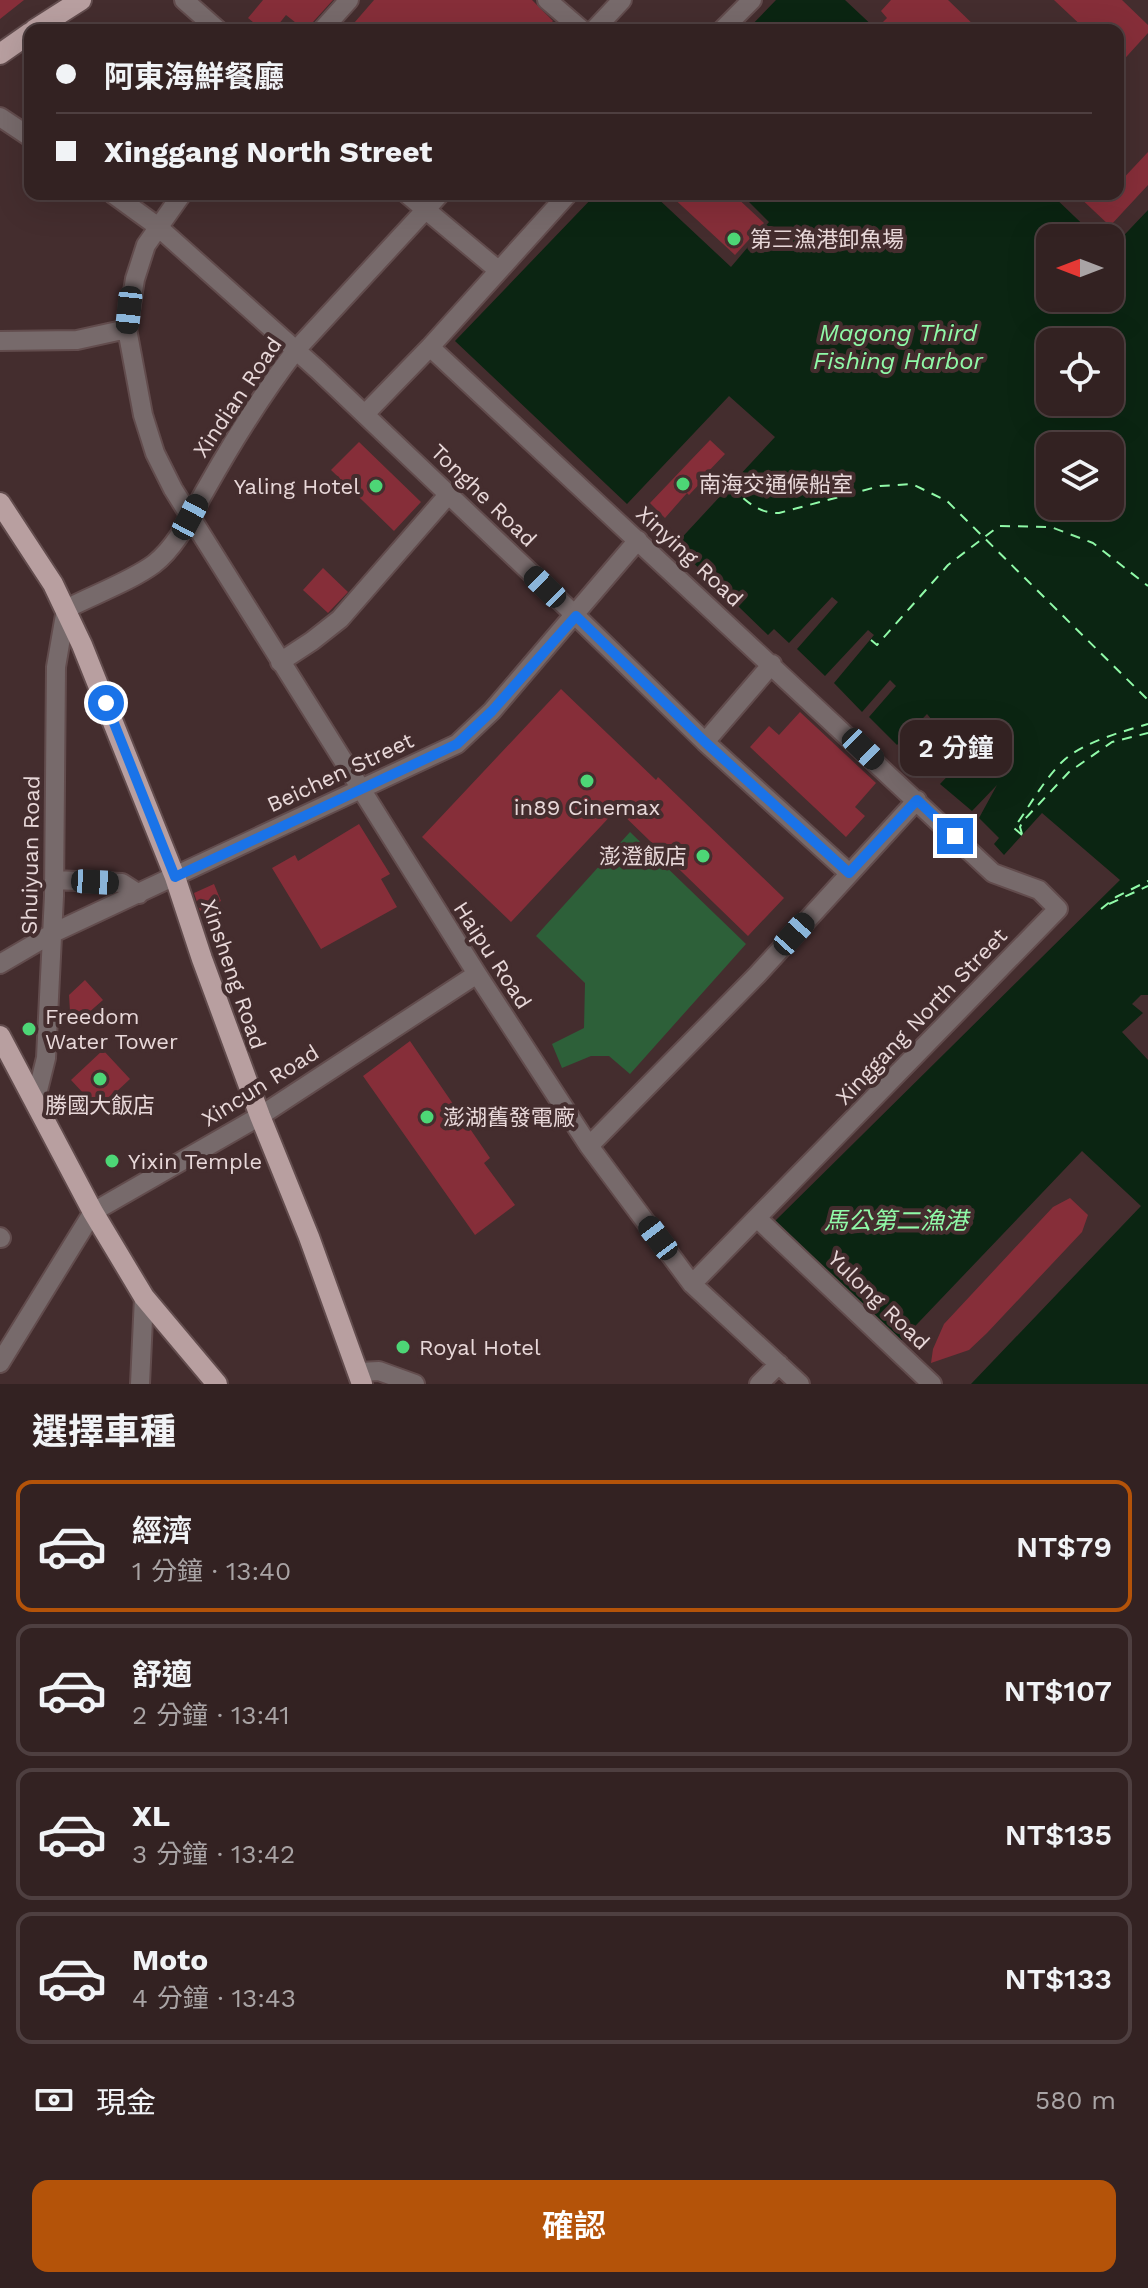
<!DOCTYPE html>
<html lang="zh-TW">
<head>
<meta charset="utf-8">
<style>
  :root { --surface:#322; --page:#3e2f2f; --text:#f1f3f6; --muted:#a9a4a5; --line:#4e3f40; --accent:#b45309 }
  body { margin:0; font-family:"Work Sans","Noto Sans TC",sans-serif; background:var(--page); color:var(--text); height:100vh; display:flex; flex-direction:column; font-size:30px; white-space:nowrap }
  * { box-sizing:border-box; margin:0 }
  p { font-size:26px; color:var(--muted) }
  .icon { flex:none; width:44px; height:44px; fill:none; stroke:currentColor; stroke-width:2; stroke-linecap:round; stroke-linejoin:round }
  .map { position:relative; height:1384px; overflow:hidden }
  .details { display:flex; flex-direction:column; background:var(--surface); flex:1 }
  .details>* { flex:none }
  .top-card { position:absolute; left:24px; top:24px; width:1100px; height:176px; border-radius:16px; box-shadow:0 8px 32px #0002,0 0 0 2px var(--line); display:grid; align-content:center; height:176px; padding:0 32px; background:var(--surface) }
  .needle { width:52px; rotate:270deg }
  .tools { position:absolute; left:1036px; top:224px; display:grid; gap:16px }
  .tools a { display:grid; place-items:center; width:88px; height:88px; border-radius:16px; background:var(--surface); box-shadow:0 8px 32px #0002,0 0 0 2px var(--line); font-size:40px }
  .end { position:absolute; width:36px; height:36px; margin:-18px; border:10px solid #1a73e8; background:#fff; box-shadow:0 0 0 4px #fff }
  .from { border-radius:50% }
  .bubble { position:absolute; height:56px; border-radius:16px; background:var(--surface); box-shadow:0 8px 32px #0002,0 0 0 2px var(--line); font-size:26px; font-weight:600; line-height:56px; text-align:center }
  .car { position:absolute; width:24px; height:48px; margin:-24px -12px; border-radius:10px; box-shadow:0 0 6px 2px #0007; background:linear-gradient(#222 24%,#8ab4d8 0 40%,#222 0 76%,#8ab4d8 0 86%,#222 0) }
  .top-card b { display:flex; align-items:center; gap:28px; height:76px; font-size:30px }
  .top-card b+b { border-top:2px solid var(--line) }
  .top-card i { width:20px; height:20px; background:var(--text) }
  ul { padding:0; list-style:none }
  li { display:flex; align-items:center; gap:24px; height:132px; margin:0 16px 12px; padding:0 16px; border:4px solid var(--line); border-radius:16px }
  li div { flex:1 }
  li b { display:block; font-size:30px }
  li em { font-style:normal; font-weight:600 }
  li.current { border-color:var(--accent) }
  li>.icon { width:72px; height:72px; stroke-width:1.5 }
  h2 { padding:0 32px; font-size:36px; line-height:96px }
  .pay { display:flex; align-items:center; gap:20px; height:88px; padding:0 32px; font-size:30px }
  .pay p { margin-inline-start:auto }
  .button { display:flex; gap:16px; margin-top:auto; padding:16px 32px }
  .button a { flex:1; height:92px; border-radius:16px; background:var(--accent); color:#fff; font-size:32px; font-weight:600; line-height:92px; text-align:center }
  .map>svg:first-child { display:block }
  .green { fill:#2d6039 }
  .water { fill:#0b2512; fill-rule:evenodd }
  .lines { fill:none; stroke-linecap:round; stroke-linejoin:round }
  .ferry { stroke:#90faa8; stroke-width:2; stroke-dasharray:10 8; stroke-linecap:butt }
  .building { fill:#862e39 }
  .minor-casing { stroke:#624c4d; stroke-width:22 }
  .major-casing { stroke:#624c4d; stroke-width:24 }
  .minor { stroke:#776a6b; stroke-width:18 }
  .major { stroke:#b89fa0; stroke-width:20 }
  .route { stroke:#1a73e8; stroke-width:10 }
  .poi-dot { fill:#4dd676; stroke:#442d2e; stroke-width:3 }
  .labels { text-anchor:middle; stroke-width:8; stroke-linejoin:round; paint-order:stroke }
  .poi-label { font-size:22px; fill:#e8d8d9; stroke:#442d2e; text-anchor:start }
  .street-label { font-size:22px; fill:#e8d8d9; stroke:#442d2e }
  .water-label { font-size:24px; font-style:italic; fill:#90faa8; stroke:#442d2e }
</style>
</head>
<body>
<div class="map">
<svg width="1148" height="1384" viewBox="0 0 1148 1384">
  <rect width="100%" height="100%" fill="#442d2e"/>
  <!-- green -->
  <path class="green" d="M 630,832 L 746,944 L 630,1074 L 609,1056 L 591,1056 L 562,1068 L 552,1044 L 584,1028 L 585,983 L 536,936 Z"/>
  <!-- water -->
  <path class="water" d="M 776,0 L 845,0 L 877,30 L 747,30 Z
    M 596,194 L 653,194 L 731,267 L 769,222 L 741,194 L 1051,194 L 1097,238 L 1050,238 L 1050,298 L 1110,298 L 1110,250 L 1148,210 L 1148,995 L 1141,995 L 1132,1004 L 1143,1013 L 1122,1032 L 1148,1060 L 1148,1384 L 971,1384 L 1141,1206 L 1082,1151 L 899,1343 L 774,1222 L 1120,880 L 1042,813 L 1004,855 L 994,844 L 999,838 L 979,818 L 997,785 L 972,811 L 940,784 L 970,753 L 961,746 L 934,778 L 904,750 L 932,720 L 927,714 L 897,745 L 869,717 L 896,686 L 890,680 L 862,712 L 834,683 L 874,635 L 868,630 L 825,676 L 797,649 L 838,602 L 832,597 L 789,643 L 774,629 L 768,635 L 675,545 L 775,437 L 729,396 L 627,504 L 455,341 ZM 1050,342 L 1110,342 L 1110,402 L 1050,402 ZM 1050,446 L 1110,446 L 1110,506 L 1050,506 Z"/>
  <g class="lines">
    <!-- ferry -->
    <path class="ferry" d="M 730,486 C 747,501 756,513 779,513 L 880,486 L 912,484 L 947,501 L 1148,700
      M 871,640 L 877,645 L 948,565 L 999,526 L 1051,527 L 1093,543 L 1148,586
      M 1022,834 L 1020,827 L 1023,821 L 1069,772 L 1112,742 L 1148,733
      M 1022,835 L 1014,828 C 1029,807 1043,781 1062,762 C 1083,742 1121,732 1148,724
      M 1109,904 L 1148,886
      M 1101,909 L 1116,897 L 1148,881"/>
  </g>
  <!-- building -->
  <path class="building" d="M 0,0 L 24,0 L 0,19 Z
    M 263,0 L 333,0 L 313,22 L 309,30 L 305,30 L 286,15 L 274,30 L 263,30 L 248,18 Z
    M 374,0 L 532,0 L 553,21 L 544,30 L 348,30 Z
    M 891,0 L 948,0 L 979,30 L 892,30 L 883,22 L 887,18 L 881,11 Z
    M 1054,0 L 1122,0 L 1148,25 L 1148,33 L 1118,66 L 1118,30 L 1086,30 Z
    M 1148,152 L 1148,185 L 1110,226 L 1076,194 L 1118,194 L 1118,184 Z
    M 669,194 L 733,194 L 764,223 L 735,255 Z
    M 710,440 L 725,454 L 705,475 L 707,476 L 689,495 L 687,493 L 665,518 L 650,503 Z
    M 359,442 L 421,502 L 394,531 L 331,470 Z
    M 323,568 L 348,592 L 328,613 L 303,590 Z
    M 561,689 L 656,780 L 658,777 L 784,898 L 748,936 L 617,809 L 511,922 L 422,837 Z
    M 800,712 L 876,783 L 855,807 L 865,816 L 846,837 L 750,747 L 769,726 L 779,735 Z
    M 359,824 L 390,874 L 381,879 L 397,907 L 321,949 L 272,868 L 295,855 L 298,861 Z
    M 214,884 L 221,901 L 200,911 L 194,893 Z
    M 85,980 L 103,1000 L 71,1028 L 69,995 Z
    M 410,1041 L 490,1158 L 484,1163 L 515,1205 L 475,1235 L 363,1076 Z
    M 103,1050 L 130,1079 L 98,1109 L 71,1080 Z
    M 1070,1198 L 1088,1215 L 1082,1232 L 987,1333 L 969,1350 L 931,1363 L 933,1349 L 944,1324 L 1053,1207 Z"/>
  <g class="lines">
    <defs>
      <path id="minor" d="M 184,0 L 218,30
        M 547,0 L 582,30
        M 322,30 L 349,0
        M 594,30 L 622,0
        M 722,30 L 752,0
        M 0,117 L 30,137
        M 113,194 L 157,226 L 318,370 L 576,616 L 705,742 L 849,873
        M 182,194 L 146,245 L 135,279 L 127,329 L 143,415 L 155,453 L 173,489 L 477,974 L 589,1146 L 692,1284 L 800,1384
        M 407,194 L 498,270
        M 0,341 L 77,340 L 127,329
        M 430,347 L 993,873 L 1039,890 L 1058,909 L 692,1284
        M 365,414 L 430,347 L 568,194
        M 280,662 L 312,641 L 340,619 L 448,495
        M 705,742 L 772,664
        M 54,880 L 122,883 L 139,894
        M 0,964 L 53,933 L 457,744 L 492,711 L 638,540
        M 35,1102 L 46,1058 L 54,896 L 56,667 L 66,609 C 93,595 131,581 154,564 C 178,545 191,515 206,489 C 233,441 263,393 296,350 L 440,194
        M 589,1146 L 757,975 L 917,800
        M 758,1219 L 932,1384
        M 0,1237 L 1,1238
        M 0,1363 L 93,1212 L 260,1116 L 477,974
        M 359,1372 L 379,1371 L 415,1384
        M 140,1384 L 144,1297
        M 759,1384 L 779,1364"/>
      <path id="major" d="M 34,30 L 81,0
        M 0,54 L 30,33
        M 0,503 L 53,584 L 82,645 L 175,877 L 202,959 L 260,1116 L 309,1237 L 362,1384
        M 0,1036 L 93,1212 L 144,1297 L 217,1384"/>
    </defs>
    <!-- minor casing -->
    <use href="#minor" class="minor-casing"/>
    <!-- major casing -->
    <use href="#major" class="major-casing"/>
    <!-- minor -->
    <use href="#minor" class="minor"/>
    <!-- major -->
    <use href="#major" class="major"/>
  </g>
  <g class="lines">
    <!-- route -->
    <path class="route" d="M 106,703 L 175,877 L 457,744 L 492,711 L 576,616 L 705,742 L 849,873 L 917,800 L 955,836"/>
  </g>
  <!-- markers -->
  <g class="poi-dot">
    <circle cx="734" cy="239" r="8"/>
    <circle cx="683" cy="484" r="8"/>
    <circle cx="376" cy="486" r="8"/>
    <circle cx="587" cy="781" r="8"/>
    <circle cx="703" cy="856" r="8"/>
    <circle cx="29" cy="1029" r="8"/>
    <circle cx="100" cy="1079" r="8"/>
    <circle cx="427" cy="1117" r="8"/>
    <circle cx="112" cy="1161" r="8"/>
    <circle cx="403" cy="1347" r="8"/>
  </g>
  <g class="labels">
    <!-- poi labels -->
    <g class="poi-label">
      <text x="750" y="247">第三漁港卸魚場</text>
      <text x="699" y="492">南海交通候船室</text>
      <text x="360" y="494" text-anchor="end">Yaling Hotel</text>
      <text x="587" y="815" text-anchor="middle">in89 Cinemax</text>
      <text x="687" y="864" text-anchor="end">澎澄飯店</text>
      <text x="45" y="1024">Freedom<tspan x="45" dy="25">Water Tower</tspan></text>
      <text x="100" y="1113" text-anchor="middle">勝國大飯店</text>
      <text x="443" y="1125">澎湖舊發電廠</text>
      <text x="128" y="1169">Yixin Temple</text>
      <text x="419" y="1355">Royal Hotel</text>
    </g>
    <!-- street labels -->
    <g class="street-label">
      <text transform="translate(237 397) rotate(-56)" y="8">Xindian Road</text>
      <text transform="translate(484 495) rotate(44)" y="8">Tonghe Road</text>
      <text transform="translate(690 556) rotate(43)" y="8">Xinying Road</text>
      <text transform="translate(340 772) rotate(-25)" y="8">Beichen Street</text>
      <text transform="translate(30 855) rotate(-89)" y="8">Shuiyuan Road</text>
      <text transform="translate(493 955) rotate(57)" y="8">Haipu Road</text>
      <text transform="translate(234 974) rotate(71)" y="8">Xinsheng Road</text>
      <text transform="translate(921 1016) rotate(-46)" y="8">Xinggang North Street</text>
      <text transform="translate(260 1085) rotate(-32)" y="8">Xincun Road</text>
      <text transform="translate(879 1300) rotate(44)" y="8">Yulong Road</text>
    </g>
    <!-- water labels -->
    <g class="water-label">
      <text x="898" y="341">Magong Third<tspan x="898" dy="28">Fishing Harbor</tspan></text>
      <text x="896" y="1229">馬公第二漁港</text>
    </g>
  </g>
</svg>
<div class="tools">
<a><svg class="needle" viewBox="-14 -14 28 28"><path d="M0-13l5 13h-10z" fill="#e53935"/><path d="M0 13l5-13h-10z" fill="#a9a4a5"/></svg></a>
<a><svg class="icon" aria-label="locate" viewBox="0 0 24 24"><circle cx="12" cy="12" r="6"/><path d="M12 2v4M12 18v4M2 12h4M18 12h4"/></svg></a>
<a><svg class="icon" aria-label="layers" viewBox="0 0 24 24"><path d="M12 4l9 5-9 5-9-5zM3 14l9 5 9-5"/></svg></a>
</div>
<i class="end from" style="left:106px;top:703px"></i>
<i class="end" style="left:955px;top:836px"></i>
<div class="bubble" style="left:900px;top:720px;width:112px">2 分鐘</div>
<i class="car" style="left:129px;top:310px;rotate:186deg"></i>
<i class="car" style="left:190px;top:517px;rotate:28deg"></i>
<i class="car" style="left:545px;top:587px;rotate:314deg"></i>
<i class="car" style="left:863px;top:749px;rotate:134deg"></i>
<i class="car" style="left:95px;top:882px;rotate:93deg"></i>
<i class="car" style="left:794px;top:934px;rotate:42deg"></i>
<i class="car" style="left:658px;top:1238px;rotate:323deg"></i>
<div class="top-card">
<b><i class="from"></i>阿東海鮮餐廳</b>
<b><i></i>Xinggang North Street</b>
</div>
</div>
<section class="details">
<h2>選擇車種</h2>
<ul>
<li class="current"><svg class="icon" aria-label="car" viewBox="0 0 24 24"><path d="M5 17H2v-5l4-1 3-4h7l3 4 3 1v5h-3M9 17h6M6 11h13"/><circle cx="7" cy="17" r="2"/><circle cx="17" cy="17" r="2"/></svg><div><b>經濟</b><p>1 分鐘 · 13:40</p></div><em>NT$79</em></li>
<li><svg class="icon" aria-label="car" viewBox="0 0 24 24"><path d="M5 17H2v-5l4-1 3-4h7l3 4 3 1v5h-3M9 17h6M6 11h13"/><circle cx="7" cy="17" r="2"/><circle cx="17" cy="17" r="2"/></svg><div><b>舒適</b><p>2 分鐘 · 13:41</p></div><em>NT$107</em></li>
<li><svg class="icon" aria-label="car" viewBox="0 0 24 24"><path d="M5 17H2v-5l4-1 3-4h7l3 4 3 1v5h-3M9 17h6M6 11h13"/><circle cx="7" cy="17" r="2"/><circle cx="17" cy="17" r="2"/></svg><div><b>XL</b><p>3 分鐘 · 13:42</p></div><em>NT$135</em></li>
<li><svg class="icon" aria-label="car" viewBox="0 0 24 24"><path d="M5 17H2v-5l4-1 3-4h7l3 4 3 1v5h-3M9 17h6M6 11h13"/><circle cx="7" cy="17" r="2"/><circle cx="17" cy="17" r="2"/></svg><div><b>Moto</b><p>4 分鐘 · 13:43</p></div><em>NT$133</em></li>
</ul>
<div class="pay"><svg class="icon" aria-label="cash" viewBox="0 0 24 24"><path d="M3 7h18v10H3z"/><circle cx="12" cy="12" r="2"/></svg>現金<p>580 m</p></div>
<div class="button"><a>確認</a></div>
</section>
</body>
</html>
